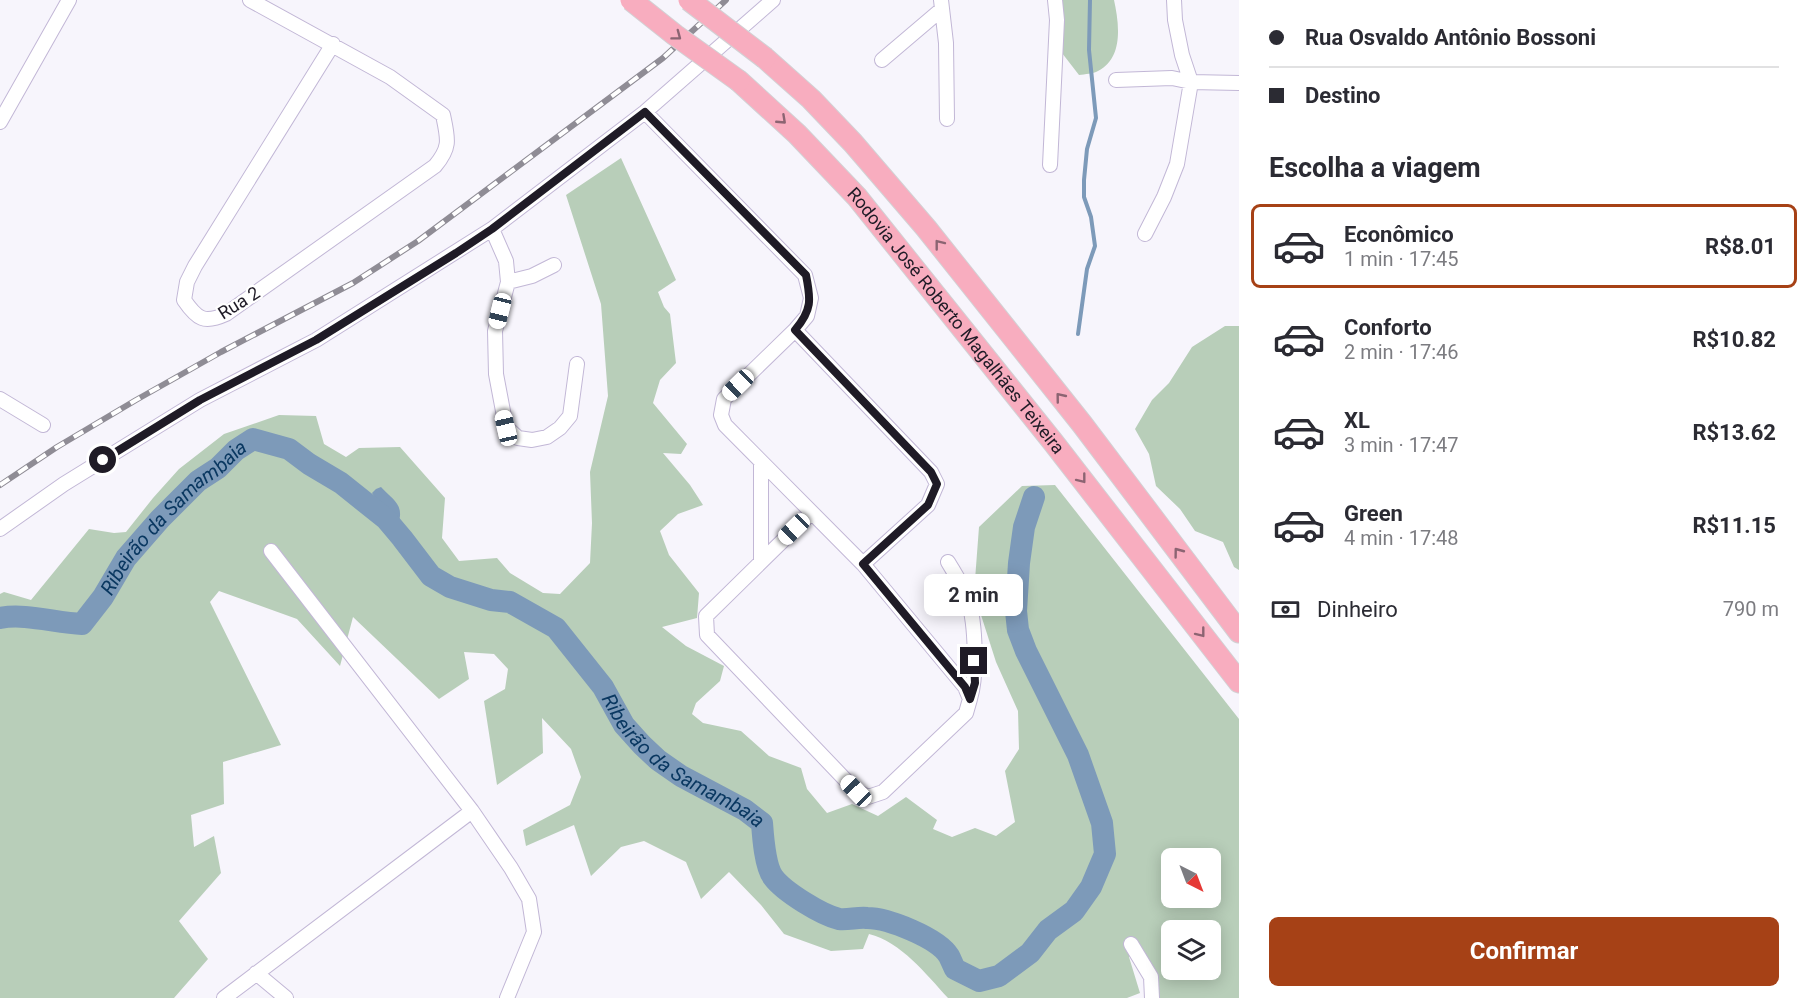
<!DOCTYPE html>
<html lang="pt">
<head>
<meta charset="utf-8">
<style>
  :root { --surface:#fff; --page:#f2f2f3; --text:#2b2b33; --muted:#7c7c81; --line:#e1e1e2; --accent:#a64116 }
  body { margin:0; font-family:Roboto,sans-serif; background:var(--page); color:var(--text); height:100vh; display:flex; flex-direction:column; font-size:22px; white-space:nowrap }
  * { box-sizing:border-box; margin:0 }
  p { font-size:20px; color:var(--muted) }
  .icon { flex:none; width:33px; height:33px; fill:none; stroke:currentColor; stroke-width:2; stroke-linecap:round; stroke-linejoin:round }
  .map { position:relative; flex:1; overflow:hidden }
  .details { display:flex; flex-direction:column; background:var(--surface); width:570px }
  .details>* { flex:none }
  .banner { display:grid; align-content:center; height:132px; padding:0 30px; background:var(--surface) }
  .needle { width:39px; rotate:138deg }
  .tools { position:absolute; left:1161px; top:848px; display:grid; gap:12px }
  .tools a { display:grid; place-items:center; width:60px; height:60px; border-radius:9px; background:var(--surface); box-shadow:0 3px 15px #0003; font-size:30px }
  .end { position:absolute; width:27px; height:27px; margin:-14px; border:8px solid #1f1b26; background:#fff; box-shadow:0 0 0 3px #fff }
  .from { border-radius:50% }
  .bubble { position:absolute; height:42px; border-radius:9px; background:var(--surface); box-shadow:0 3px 15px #0003; font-size:20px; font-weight:700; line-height:42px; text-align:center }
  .car { position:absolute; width:18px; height:36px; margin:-18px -9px; border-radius:8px; box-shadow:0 0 4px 2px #0007; background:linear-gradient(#fff 24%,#345 0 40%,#fff 0 76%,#345 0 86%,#fff 0) }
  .banner b { display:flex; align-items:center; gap:21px; height:57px; font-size:22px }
  .banner b+b { border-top:2px solid var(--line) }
  .banner i { width:15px; height:15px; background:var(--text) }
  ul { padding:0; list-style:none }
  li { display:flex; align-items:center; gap:18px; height:84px; margin:0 12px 9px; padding:0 18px; border:3px solid transparent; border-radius:9px }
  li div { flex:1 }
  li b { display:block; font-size:22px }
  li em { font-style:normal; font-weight:700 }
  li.current { border-color:var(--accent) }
  li>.icon { width:54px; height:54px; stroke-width:1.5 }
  h2 { padding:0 30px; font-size:27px; line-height:72px }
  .pay { display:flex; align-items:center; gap:15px; height:66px; padding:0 30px; font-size:22px }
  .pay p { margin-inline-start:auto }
  .action { display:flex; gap:12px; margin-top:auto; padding:12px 30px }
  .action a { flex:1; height:69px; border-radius:9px; background:var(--accent); color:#fff; font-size:24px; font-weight:700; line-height:69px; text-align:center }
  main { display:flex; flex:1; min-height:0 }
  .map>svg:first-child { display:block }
  .green { fill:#b8ceb9; fill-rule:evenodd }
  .water { fill:#7d9ab9 }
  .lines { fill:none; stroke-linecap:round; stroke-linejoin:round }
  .stream { stroke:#7d9ab9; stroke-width:4 }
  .river { stroke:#7d9ab9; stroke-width:22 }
  .minor-casing { stroke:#c2b7d6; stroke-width:16 }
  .highway-casing { stroke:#d2d1d4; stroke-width:23 }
  .minor { stroke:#fff; stroke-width:14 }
  .highway { stroke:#f8adbf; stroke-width:21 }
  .rail-casing { stroke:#8f8c95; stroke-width:6 }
  .rail { stroke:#fff; stroke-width:4; stroke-dasharray:11; stroke-linecap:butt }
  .highway-bridge-casing { stroke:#d2d1d4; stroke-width:23; stroke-linecap:butt }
  .highway-bridge { stroke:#f8adbf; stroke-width:21 }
  .oneway { stroke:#8c6472 }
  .route { stroke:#1f1b26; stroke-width:8 }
  .labels { text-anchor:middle; stroke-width:4.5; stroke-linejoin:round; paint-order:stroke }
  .street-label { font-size:18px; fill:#1f1b26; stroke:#fff }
  .water-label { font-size:20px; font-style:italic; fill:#0a3861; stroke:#fff }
</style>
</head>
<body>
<main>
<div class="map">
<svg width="1239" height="998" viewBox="0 0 1239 998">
  <rect width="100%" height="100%" fill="#f7f5fc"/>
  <!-- green -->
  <path class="green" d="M 1049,0 L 1114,0 C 1119,23 1124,58 1098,71 C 1093,74 1085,74 1079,75 L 1055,44 Z
    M 621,158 L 676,280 L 658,292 L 664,307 L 670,314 L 676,363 L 660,380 L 653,403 L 687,444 L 681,454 L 663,453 L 690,485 L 703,505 L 678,514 L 660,531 L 669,555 L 699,593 L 697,618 L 662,627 L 686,646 L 724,666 L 720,681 L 696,703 L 692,714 L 703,723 L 741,731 L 769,756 L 801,768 L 807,789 L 827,813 L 852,804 L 878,816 L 906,797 L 937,820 L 933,829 L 952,837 L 975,828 L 996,836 L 1015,822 L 1005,771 L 1019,749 L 1018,711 L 996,662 L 974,593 L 979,527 L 1022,486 L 1055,485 L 1239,719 L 1239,998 L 1152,998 L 1151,977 L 1130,946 L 1129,957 L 1140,993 L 1127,998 L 948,998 C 926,974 901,942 869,934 L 863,949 L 831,951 L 784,934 L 761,905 L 729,872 L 701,899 L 686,862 L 644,841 L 621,847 L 591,876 L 574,825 L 526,846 L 523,830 L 570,805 L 581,777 L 571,749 L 542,718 L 543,753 L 497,785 L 484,701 L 505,689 L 508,669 L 494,654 L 464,652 L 469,679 L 439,699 L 353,617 L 340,666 L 297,619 L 219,591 L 210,602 L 281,745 L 223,762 L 224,804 L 191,815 L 194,847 L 214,836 L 221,873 L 179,921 L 208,959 L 174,998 L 0,998 L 0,594 L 4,592 L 31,600 L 89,529 L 114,533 L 126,532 L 153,498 L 179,469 L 224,434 L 279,415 L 316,416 L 324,444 L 346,457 L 359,448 L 400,447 L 445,498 L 442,538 L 459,561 L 497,558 L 510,573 L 543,593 L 560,594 L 590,563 L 592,523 L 590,472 L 608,396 L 601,304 L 566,195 ZM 1172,858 L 1210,858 L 1210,897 L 1172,897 ZM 1172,930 L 1210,930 L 1210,969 L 1172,969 Z
    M 1225,326 L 1239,326 L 1239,570 L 1234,567 L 1223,542 L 1195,531 L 1180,509 L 1156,486 L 1149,454 L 1135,429 L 1152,400 L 1169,383 L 1192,347 Z"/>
  <!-- water -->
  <path class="water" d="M 381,487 C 393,500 405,505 398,524 L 383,510 L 372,493 L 376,489 Z"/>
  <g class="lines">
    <!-- stream -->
    <path class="stream" d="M 1078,334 L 1087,269 L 1095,246 L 1091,217 L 1084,197 L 1084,180 L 1087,149 L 1096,118 L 1089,50 L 1090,0"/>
    <!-- river -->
    <path class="river" id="s1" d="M 0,618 C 25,613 56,623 82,624 L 103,597 L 126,558 L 160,519 L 198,481 L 218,468 L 236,450 L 253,439 L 289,449 L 309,464 L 341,483 L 386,519 L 402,538 L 431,576 L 450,587 L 491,600 L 510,602 L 556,628 L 603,687 L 624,725 L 642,745 L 658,760 L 681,776 L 745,810 L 762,823 C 763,837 765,866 773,877 C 784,892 822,915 839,919 C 848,920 858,917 867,918 C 888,918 938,938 949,956 C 951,960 953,965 955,969 L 979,981 L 999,976 L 1030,953 L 1048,930 L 1074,911 L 1091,887 L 1105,854 L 1102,823 L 1078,755 L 1026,651 L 1018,630 L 1016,611 L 1019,563 L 1024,527 L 1034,497"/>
    <defs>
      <path id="minor" d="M 250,0 L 390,77 L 443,115 C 448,139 451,147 435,166 L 226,314 C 204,324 197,319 184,300 L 187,282 L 195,266 L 333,44
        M 941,0 L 946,43 L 947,119
        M 882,60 L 942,9
        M 1116,80 L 1172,78 L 1191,82 L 1239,83
        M 645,112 L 805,275 L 811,298 L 807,316 L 795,330 L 724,399 L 721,415 L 725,425 L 863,564 L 965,687 L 970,699 L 966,713 L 883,792 L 868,797 L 856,791 L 707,635 L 706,616 L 811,513
        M 0,122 L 69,0
        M 1050,165 L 1057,20 L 1055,0
        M 492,229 L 506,261 L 508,282 L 495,331 L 496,374 L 506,427 L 518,438 L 532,440 L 547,437 L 560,428 L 570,416 L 577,364
        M 1145,234 L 1164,197 L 1177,164 L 1191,82 L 1182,55 L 1175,20 L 1174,0
        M 508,282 L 532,276 L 554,265
        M 795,330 L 931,472 L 937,484 L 928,505 L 863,564
        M 0,399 L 43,425
        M 0,529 L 64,484 L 200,400 L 316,340 L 492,229 L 645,112 L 773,0
        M 271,551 L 472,811 L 511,868 L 529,899 L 534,932 L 507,998
        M 761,562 L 761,462
        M 948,562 C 955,574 964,587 968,600 C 976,624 977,676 970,699
        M 1131,944 L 1151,977 L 1152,998
        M 256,973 L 286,998
        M 224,998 L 472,811"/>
      <g id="highway">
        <path d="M 765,58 L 811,99 L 853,143 L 926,228 L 1082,424 L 1239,632"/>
        <path id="s2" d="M 739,81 L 797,134 L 857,197 L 1053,442 L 1239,682"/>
      </g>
    </defs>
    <!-- minor casing -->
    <use href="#minor" class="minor-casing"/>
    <!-- highway casing -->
    <use href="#highway" class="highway-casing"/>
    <!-- minor -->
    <use href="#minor" class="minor"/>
    <!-- highway -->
    <use href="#highway" class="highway"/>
    <defs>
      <path id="rail" d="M 0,485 L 57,447 L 136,400 L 221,352 L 353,283 L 418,241 L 663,58 L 726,0"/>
    </defs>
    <!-- rail casing -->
    <use href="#rail" class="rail-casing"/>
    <!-- rail -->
    <use href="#rail" class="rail"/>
    <defs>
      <path id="highway-bridge" d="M 631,0 L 675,35 L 739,81
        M 689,0 L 765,58"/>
    </defs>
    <!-- highway-bridge casing -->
    <use href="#highway-bridge" class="highway-bridge-casing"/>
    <!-- highway-bridge -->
    <use href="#highway-bridge" class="highway-bridge"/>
  </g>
  <!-- one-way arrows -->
  <defs><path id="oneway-chevron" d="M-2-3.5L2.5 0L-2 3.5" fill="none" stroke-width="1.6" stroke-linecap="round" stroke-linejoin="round" transform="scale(1.5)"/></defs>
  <g class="oneway">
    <use href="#oneway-chevron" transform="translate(677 36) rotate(37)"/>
    <use href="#oneway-chevron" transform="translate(782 120) rotate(43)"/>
    <use href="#oneway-chevron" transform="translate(939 244) rotate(-128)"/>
    <use href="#oneway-chevron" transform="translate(1060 397) rotate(-129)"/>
    <use href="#oneway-chevron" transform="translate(1082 479) rotate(52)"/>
    <use href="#oneway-chevron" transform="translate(1178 552) rotate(-127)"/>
    <use href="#oneway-chevron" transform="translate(1201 633) rotate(52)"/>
  </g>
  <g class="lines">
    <!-- route -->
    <path class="route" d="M 103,460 L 200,400 L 316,340 L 456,253 L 492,229 L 645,112 L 806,275 C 811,300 812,310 795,330 L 931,472 L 937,484 L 928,505 L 863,564 L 965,687 L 970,699 L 975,683 L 974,661"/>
  </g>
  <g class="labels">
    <!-- street labels -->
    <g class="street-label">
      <text transform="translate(239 303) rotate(-32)" y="6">Rua 2</text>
      <text dy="6" stroke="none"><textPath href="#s2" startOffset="324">Rodovia José Roberto Magalhães Teixeira</textPath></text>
    </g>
    <!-- water labels -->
    <g class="water-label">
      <text dy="7" stroke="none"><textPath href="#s1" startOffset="224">Ribeirão da Samambaia</textPath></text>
      <text dy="7" stroke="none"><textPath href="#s1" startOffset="891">Ribeirão da Samambaia</textPath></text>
    </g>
  </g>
</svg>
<div class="tools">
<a><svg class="needle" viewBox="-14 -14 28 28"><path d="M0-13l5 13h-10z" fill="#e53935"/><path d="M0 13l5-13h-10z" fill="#7c7c81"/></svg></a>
<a><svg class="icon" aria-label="layers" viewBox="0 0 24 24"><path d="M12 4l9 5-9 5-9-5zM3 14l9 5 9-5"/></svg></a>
</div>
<i class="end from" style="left:103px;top:460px"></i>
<i class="end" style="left:974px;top:661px"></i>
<div class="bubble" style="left:924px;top:574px;width:99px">2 min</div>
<i class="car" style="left:500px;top:311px;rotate:194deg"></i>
<i class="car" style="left:738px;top:385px;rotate:226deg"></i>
<i class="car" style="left:506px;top:428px;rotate:347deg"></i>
<i class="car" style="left:794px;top:529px;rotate:226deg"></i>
<i class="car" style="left:856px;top:791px;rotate:316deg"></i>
</div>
<section class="details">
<div class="banner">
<b><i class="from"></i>Rua Osvaldo Antônio Bossoni</b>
<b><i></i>Destino</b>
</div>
<h2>Escolha a viagem</h2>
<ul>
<li class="current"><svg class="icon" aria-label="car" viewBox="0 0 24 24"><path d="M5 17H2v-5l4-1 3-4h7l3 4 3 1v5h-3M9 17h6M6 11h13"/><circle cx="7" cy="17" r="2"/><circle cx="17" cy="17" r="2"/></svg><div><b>Econômico</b><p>1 min · 17:45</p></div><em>R$8.01</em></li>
<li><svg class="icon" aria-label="car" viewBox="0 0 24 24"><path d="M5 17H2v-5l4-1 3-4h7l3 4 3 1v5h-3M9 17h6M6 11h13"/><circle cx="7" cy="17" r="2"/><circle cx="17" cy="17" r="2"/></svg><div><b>Conforto</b><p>2 min · 17:46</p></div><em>R$10.82</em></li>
<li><svg class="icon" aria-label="car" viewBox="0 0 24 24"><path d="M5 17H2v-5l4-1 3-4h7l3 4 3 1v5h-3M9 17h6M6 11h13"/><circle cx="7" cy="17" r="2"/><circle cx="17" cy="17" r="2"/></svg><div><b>XL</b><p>3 min · 17:47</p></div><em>R$13.62</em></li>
<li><svg class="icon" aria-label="car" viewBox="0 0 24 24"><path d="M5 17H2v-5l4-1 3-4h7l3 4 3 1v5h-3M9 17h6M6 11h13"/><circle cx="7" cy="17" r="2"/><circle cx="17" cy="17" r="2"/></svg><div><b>Green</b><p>4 min · 17:48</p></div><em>R$11.15</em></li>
</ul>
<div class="pay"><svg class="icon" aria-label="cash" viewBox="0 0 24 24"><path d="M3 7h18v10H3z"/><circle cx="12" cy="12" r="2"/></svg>Dinheiro<p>790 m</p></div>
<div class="action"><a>Confirmar</a></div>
</section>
</main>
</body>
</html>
